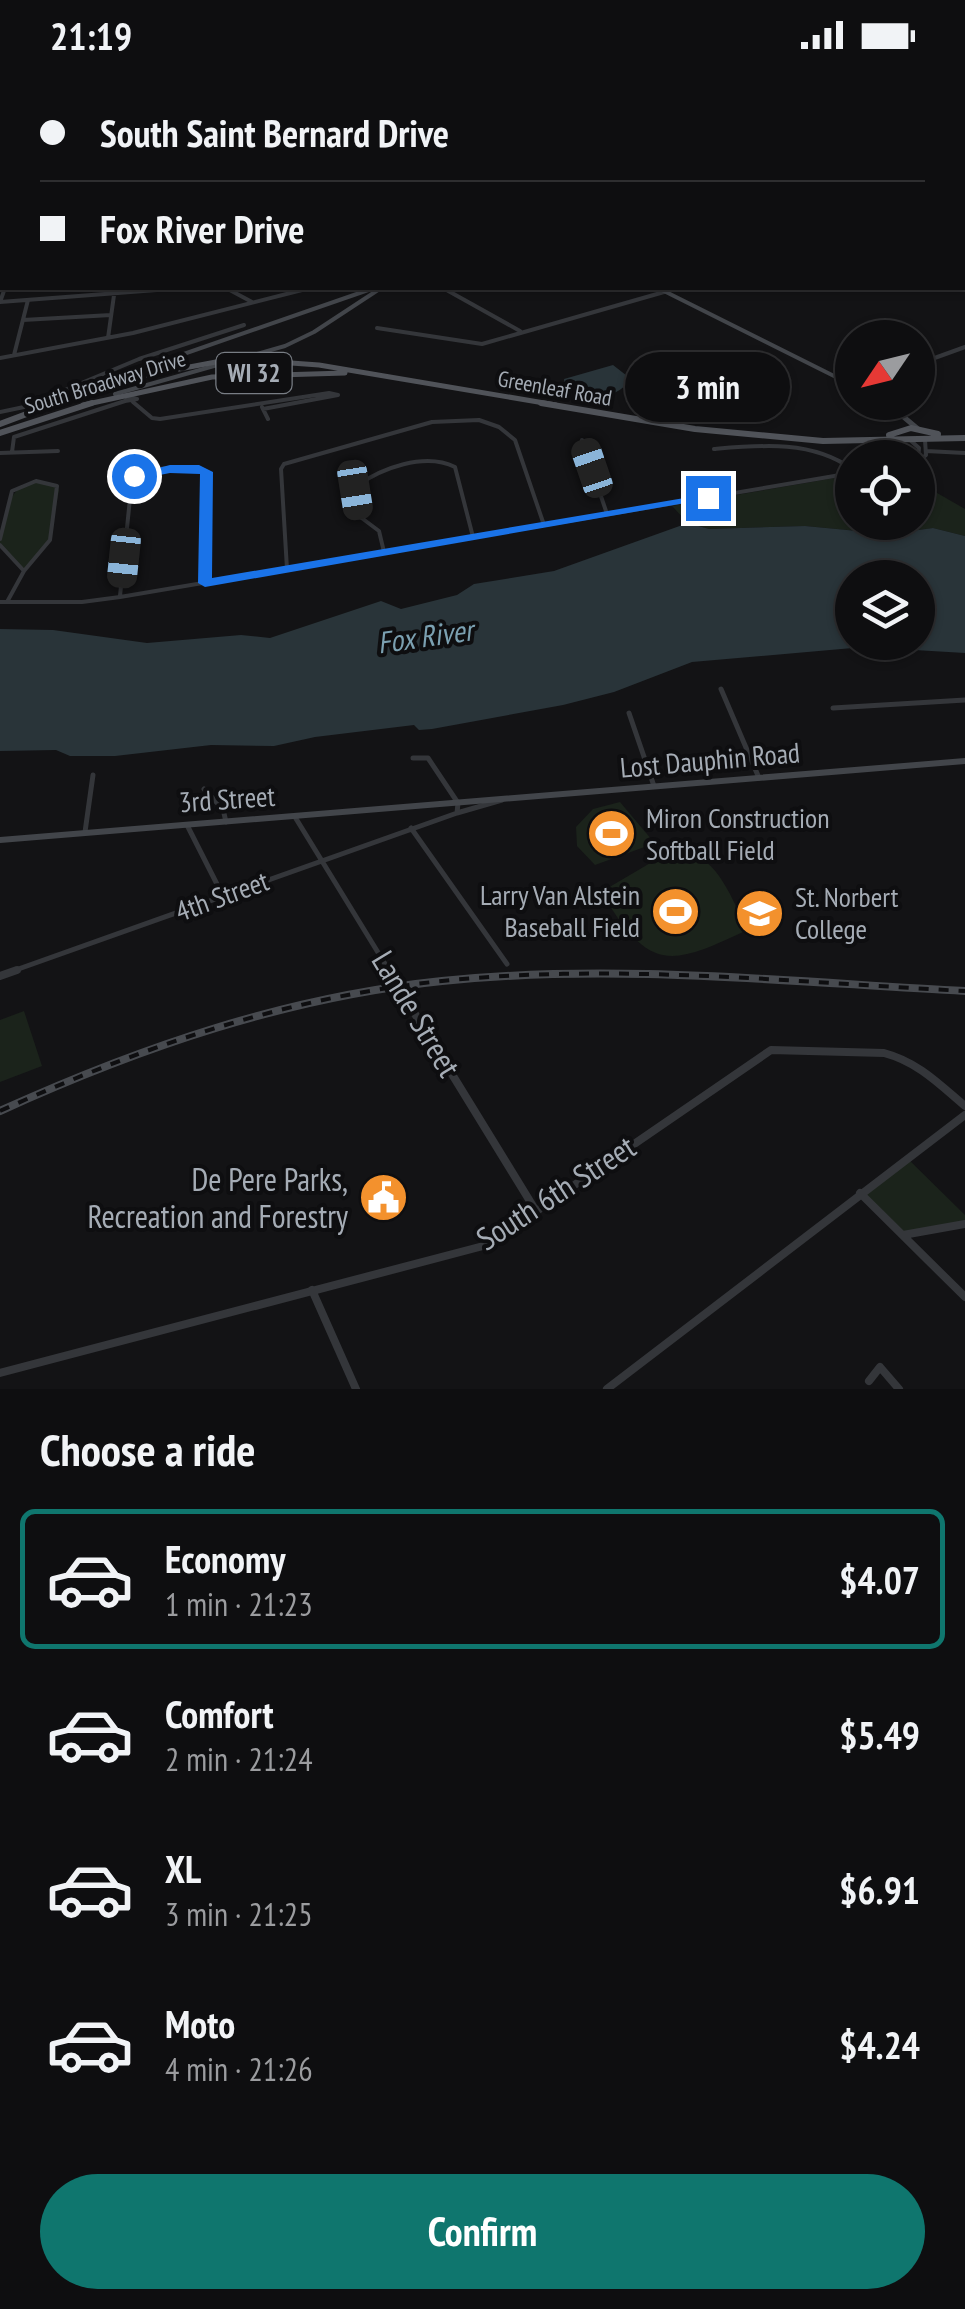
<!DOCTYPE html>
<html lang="en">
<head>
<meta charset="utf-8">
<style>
  :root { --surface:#0e0e10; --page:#171719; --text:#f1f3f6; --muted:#9b9c9f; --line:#2e2e30; --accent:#0f766e }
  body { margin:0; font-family:"PT Sans Narrow",sans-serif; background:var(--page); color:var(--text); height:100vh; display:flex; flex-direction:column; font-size:38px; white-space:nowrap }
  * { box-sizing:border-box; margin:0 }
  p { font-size:32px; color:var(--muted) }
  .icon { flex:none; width:55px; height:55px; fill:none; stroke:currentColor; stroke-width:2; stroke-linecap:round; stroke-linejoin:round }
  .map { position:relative; height:1319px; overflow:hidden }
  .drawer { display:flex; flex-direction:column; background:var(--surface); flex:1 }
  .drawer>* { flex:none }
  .hud { position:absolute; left:0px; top:0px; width:965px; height:220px; box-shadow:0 2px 8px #0004,0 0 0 2px var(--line); display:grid; align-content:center; height:220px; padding:0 40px; background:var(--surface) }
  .needle { width:65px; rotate:235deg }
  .controls { position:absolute; left:835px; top:250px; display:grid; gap:20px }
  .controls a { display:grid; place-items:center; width:100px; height:100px; border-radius:50%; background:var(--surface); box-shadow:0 2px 8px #0004,0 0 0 2px var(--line); font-size:50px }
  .end { position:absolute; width:45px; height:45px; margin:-22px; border:12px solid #1a73e8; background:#fff; box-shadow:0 0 0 5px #fff }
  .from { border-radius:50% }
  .bubble { position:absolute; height:70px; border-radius:35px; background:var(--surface); box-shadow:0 2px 8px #0004,0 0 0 2px var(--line); font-size:32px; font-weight:800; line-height:70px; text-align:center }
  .car { position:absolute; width:30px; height:60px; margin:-30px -15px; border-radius:12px; box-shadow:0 0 8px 2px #0007; background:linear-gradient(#222 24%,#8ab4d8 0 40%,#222 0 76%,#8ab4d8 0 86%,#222 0) }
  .hud b { display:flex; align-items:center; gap:35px; height:95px; font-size:38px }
  .hud b+b { border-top:2px solid var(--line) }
  .hud i { width:25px; height:25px; background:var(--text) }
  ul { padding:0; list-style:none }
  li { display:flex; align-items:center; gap:30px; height:140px; margin:0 20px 15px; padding:0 20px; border:5px solid transparent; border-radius:15px }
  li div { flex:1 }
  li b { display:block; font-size:38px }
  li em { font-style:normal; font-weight:800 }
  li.on { border-color:var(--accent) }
  li>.icon { width:90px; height:90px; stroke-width:1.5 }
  h2 { padding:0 40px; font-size:45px; line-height:120px }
  .primary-button { display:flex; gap:20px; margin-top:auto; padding:20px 40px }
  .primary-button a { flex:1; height:115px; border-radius:60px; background:var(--accent); color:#fff; font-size:40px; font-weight:800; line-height:115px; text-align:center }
  .status { display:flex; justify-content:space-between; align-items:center; height:70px; padding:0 50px; background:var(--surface); direction:ltr }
  .status svg { height:28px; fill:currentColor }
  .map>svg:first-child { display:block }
  .green { fill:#1b231b }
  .water { fill:#293439; fill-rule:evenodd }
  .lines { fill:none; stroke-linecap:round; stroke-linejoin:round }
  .street-far3 { stroke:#34363a; stroke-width:2.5 }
  .street-far2 { stroke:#34363a; stroke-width:4 }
  .street-far1 { stroke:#34363a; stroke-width:5 }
  .street { stroke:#34363a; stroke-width:8 }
  .secondary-far3 { stroke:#42454a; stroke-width:2.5 }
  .secondary-far2 { stroke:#42454a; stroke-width:4 }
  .secondary-far1 { stroke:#42454a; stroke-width:5 }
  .secondary { stroke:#42454a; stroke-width:6 }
  .primary-far1 { stroke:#505359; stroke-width:5 }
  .primary { stroke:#505359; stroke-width:6 }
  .rail-casing { stroke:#474a4f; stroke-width:8 }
  .rail { stroke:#0e0e10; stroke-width:4; stroke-dasharray:10; stroke-linecap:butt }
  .primary-bridge { stroke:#505359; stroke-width:5 }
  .route { fill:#1a73e8 }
  .labels { text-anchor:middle; stroke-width:8; stroke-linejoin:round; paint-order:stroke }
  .far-street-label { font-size:22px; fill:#a5acb5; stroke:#0e0e10 }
  .shield { fill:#0e0e10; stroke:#787d84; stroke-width:2.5 }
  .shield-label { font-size:25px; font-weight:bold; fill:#a5acb5 }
  .street-label { font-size:28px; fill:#a5acb5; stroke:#0e0e10 }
  .poi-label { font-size:28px; fill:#a5acb5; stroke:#0e0e10; text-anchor:start }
  .water-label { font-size:30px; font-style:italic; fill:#7ba0b1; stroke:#0e0e10 }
  .near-street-label { font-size:32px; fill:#a5acb5; stroke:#0e0e10 }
  .near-poi-label { font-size:32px; fill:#a5acb5; stroke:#0e0e10; text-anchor:end }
</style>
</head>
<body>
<div class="status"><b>21:19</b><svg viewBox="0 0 49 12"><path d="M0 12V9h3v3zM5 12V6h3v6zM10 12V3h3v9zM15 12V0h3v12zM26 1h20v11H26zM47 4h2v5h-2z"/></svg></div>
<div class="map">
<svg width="965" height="1319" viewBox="0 0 965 1319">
  <rect width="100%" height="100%" fill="#131315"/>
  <!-- green -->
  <path class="green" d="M 852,405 L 852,452 L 918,452 L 918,412 L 965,439 L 965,466 L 933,458 L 889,464 L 805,456 L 709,459 L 688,453 L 672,436 Z
    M 36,411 L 54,414 L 59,420 L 50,470 L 24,501 L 0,475 L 0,469 C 7,441 6,418 36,411 Z
    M 620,732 L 652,770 L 650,775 L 595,795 L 577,776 L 576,757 L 593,739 Z
    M 685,781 C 719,789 733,831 747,860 C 668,898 649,901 601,822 L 652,792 Z
    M 24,941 L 42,996 L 0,1012 L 0,950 Z
    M 907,1088 L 965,1145 L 965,1154 L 903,1165 L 860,1123 Z"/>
  <!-- water -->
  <path class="water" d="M 613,295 L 631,309 C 614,332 590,328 565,317 L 564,309 Z
    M 688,453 L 709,459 L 805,456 L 889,464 L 933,458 L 965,466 L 965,583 L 864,577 L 692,592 L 614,622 L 563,635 L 432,659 L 419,660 L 414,655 L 315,667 L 274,676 L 211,675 L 115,686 L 70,686 L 56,680 L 0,681 L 0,559 L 53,560 L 147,573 L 241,565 L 270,568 L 381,531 L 401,539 L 457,525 L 474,514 L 554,501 ZM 852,508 L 918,508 L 918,572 L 852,572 Z"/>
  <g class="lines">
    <!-- street-far3 -->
    <path class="street-far3" d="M 366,2 L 370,0
      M 629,2 L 636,2"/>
    <!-- street-far2 -->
    <path class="street-far2" d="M 226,218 L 252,232
      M 443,218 L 520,261
      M 0,232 L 183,218
      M 0,232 L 5,218
      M 23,250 L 111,245
      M 377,258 L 482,274 L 678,218
      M 108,268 L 115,218
      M 14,285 L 28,230
      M 0,288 L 133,263 L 310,218
      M 918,294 L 965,277
      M 129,327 L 137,329 L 125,331 Z
      M 133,332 L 152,348 L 160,349 L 329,323 L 338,325 L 263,339
      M 262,337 L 268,349
      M 0,342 L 24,337 L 139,289 L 244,255
      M 582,370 L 607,444
      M 910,370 L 919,378 L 918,388
      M 714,379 C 761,375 812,370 852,399
      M 926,381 L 965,383
      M 12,382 L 14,367 L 125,331
      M 0,383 L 58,381
      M 918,392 L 926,385 L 925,370
      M 0,469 L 12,421 L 36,411 L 57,416 L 50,470 L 24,501 L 0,475
      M 384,482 L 379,461 L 359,446 L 355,417 C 381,398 425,382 455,397 L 473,467
      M 287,499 L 281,399 L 284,394 L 432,352 L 479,350 L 499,357 L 515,370 L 544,455
      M 120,526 L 132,409 C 155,396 183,394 207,403 L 205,513
      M 0,532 L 82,532 L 120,527 L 852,403
      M 7,532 L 24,501"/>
    <!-- street-far1 -->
    <path class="street-far1" d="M 721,619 L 759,708
      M 833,638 L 965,630
      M 629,643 L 654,716
      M 413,688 L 428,688 L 458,733
      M 204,719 L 223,739 L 226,752
      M 457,743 L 502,730
      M 295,747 L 390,902
      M 187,755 L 223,826
      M 411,758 L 507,894
      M 85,762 L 93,705
      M 10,902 L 457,743 L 458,733"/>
    <!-- street -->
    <path class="street" d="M 388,900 L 536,1141
      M 0,906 L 17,900
      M 860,1123 L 965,1227
      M 903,1165 L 965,1154
      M 312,1220 L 356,1319
      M 0,1303 L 487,1175 L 771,980 L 884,983 C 918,992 939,1014 965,1036
      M 869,1311 L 880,1297 L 899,1319
      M 607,1319 L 965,1045"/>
    <!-- secondary-far3 -->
    <path class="secondary-far3" d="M 402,2 L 406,0"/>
    <!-- secondary-far2 -->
    <path class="secondary-far2" d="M 658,218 L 852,315
      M 106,311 L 374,218
      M 115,324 L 285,276 L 314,262 L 381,218
      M 886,332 L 890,335"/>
    <!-- secondary-far1 -->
    <path class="secondary-far1" d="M 887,333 L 918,359"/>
    <!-- secondary -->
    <path class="secondary" d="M 0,770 L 965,691"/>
    <!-- primary-far1 -->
    <path class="primary-far1" d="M 263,291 L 319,295 L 556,335
      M 49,335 L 110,312 L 216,292
      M 83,335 L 212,307 L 345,303"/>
    <!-- primary -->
    <path class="primary" d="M 541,333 L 695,359 L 823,371 L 965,368
      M 0,354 L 56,333
      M 0,363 L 92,333
      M 889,365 L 911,358 L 938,364"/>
    <defs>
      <path id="rail" d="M 0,1041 C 141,977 287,927 442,911 C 616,893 791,912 965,921"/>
    </defs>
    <!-- rail casing -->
    <use href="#rail" class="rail-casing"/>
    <!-- rail -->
    <use href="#rail" class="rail"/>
    <!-- primary-bridge -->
    <path class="primary-bridge" d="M 216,292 L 263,291"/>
  </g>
  <!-- route -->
  <path class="route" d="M 170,395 L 199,395 L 213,402 L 212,508 L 708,424 L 714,428 L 205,517 L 198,513 L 200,404 L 170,403 L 134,410 L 127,406 Z"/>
  <!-- icons -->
  <defs>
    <symbol id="stadium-disc" viewBox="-11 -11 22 22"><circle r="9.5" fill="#f3912d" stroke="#0e0e10"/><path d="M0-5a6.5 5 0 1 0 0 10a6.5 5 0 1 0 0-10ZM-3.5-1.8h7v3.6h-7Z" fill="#fff"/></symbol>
    <symbol id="university-disc" viewBox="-11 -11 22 22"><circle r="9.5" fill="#f3912d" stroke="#0e0e10"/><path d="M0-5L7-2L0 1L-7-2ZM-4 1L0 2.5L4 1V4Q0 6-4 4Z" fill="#fff"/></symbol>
    <symbol id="civic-disc" viewBox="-11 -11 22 22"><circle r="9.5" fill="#f3912d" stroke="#0e0e10"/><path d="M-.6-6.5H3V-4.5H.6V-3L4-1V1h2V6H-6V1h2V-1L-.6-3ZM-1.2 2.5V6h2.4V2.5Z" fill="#fff"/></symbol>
  </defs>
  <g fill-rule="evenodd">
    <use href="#stadium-disc" x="584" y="736" width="55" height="55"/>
    <use href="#stadium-disc" x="648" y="814" width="55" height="55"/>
    <use href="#university-disc" x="732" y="816" width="55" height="55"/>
    <use href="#civic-disc" x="356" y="1100" width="55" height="55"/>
  </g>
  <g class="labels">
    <!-- far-street labels -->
    <g class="far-street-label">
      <text transform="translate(105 312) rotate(-17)" y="8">South Broadway Drive</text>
      <text transform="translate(555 318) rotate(10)" y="8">Greenleaf Road</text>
    </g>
    <!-- shield labels -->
    <rect class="shield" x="216.5" y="283" width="75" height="40" rx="8"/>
    <g class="shield-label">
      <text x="254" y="312">WI 32</text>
    </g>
    <!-- street labels -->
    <g class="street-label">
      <text transform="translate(710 690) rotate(-5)" y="10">Lost Dauphin Road</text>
      <text transform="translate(227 729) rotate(-4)" y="10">3rd Street</text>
      <text transform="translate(222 826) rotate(-20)" y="10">4th Street</text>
    </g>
    <!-- poi labels -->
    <g class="poi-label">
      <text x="646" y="758">Miron Construction<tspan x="646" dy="32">Softball Field</tspan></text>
      <text x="640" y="835" text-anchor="end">Larry Van Alstein<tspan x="640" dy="32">Baseball Field</tspan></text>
      <text x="795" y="837">St. Norbert<tspan x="795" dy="32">College</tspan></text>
    </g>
    <!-- water labels -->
    <g class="water-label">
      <text transform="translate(425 567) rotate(-8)" y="10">Fox River</text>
    </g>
    <!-- near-street labels -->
    <g class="near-street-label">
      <text transform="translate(416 944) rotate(59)" y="11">Lande Street</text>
      <text transform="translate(556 1123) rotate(-33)" y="11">South 6th Street</text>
    </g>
    <!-- near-poi labels -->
    <g class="near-poi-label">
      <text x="348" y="1121">De Pere Parks,<tspan x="348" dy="37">Recreation and Forestry</tspan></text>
    </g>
  </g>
</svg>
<div class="controls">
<a><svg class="needle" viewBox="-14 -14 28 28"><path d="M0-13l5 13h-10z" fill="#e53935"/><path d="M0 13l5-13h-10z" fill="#9b9c9f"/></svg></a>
<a><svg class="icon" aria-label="locate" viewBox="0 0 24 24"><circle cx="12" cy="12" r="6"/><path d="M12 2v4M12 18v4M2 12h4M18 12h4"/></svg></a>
<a><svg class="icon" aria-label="layers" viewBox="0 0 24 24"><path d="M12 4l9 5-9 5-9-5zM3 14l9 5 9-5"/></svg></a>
</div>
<i class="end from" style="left:134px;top:406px"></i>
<i class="end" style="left:708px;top:428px"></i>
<div class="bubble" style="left:625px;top:282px;width:165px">3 min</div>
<i class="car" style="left:592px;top:398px;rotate:341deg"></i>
<i class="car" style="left:355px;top:420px;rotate:171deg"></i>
<i class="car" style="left:124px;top:488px;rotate:186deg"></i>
<div class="hud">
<b><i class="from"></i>South Saint Bernard Drive</b>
<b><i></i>Fox River Drive</b>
</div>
</div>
<section class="drawer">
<h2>Choose a ride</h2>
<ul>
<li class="on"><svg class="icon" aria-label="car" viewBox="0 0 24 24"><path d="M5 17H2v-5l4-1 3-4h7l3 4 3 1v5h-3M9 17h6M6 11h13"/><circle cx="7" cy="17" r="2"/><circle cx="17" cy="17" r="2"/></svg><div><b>Economy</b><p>1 min · 21:23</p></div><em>$4.07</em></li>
<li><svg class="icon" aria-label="car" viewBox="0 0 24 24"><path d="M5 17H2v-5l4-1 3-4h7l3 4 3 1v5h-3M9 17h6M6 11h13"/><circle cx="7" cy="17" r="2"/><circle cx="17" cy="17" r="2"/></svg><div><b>Comfort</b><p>2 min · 21:24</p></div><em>$5.49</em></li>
<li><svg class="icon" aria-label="car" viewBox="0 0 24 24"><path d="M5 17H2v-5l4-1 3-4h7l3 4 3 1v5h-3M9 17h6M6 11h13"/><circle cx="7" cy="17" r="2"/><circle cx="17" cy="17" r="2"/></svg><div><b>XL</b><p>3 min · 21:25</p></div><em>$6.91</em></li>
<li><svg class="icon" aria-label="car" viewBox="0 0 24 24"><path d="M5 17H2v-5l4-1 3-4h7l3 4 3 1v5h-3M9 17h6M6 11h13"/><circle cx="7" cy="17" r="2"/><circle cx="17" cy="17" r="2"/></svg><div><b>Moto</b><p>4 min · 21:26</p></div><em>$4.24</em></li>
</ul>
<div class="primary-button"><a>Confirm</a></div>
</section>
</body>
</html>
